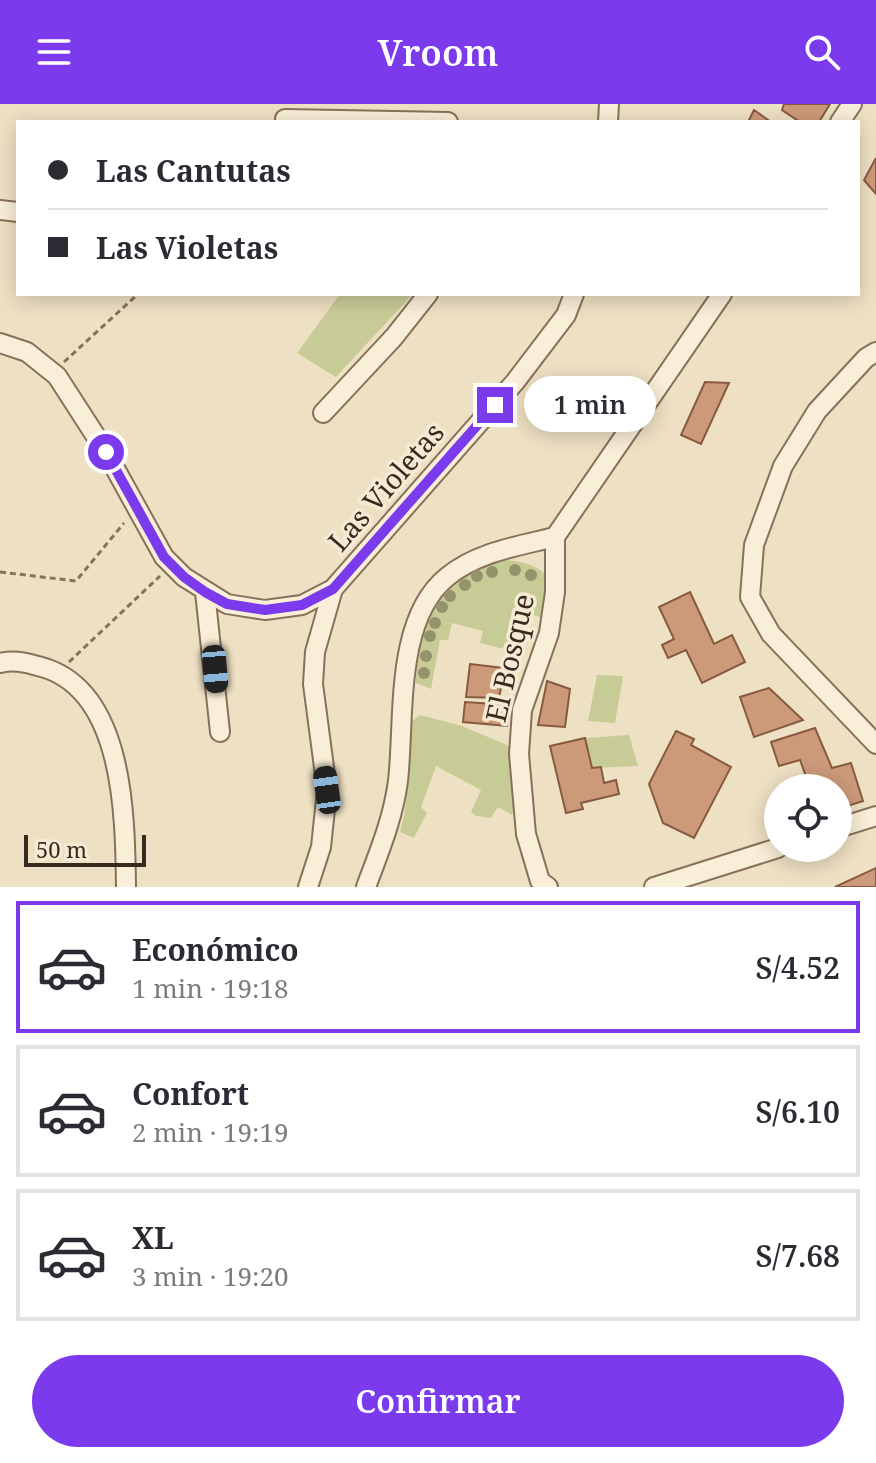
<!DOCTYPE html>
<html lang="es">
<head>
<meta charset="utf-8">
<style>
  :root { --surface:#fff; --page:#f2f2f3; --text:#2b2b33; --muted:#7c7c81; --line:#e1e1e2; --accent:#7c3aed }
  body { margin:0; font-family:"Noto Serif",serif; background:var(--page); color:var(--text); height:100vh; display:flex; flex-direction:column; font-size:30px; white-space:nowrap }
  * { box-sizing:border-box; margin:0 }
  p { font-size:26px; color:var(--muted) }
  .icon { flex:none; width:44px; height:44px; fill:none; stroke:currentColor; stroke-width:2; stroke-linecap:round; stroke-linejoin:round }
  .map { position:relative; height:783px; overflow:hidden }
  .sheet { display:flex; flex-direction:column; background:var(--surface); flex:1 }
  .sheet>* { flex:none }
  .hud { position:absolute; left:16px; top:16px; width:844px; height:176px; border-radius:0px; box-shadow:0 4px 20px #0003; display:grid; align-content:center; height:176px; padding:0 32px; background:var(--surface) }
  .fabs { position:absolute; left:764px; top:670px; display:grid; gap:16px }
  .fabs a { display:grid; place-items:center; width:88px; height:88px; border-radius:50%; background:var(--surface); box-shadow:0 4px 20px #0003; font-size:40px }
  .scale { position:absolute; left:24px; bottom:20px; width:122px; box-sizing:border-box; padding-left:8px; border:4px solid #382a1e; border-top:0; font-size:22px; line-height:28px; white-space:nowrap; color:#382a1e; -webkit-text-stroke:6px #f5ead3; paint-order:stroke }
  .end { position:absolute; width:36px; height:36px; margin:-18px; border:10px solid #7c3aed; background:#fff; box-shadow:0 0 0 4px #fff }
  .from { border-radius:50% }
  .bubble { position:absolute; height:56px; border-radius:28px; background:var(--surface); box-shadow:0 4px 20px #0003; font-size:26px; font-weight:600; line-height:56px; text-align:center }
  .car { position:absolute; width:24px; height:48px; margin:-24px -12px; border-radius:10px; box-shadow:0 0 6px 2px #0007; background:linear-gradient(#222 24%,#8ab4d8 0 40%,#222 0 76%,#8ab4d8 0 86%,#222 0) }
  .hud b { display:flex; align-items:center; gap:28px; height:76px; font-size:30px }
  .hud b+b { border-top:2px solid var(--line) }
  .hud i { width:20px; height:20px; background:var(--text) }
  ul { padding:14px 0 0; list-style:none }
  li { display:flex; align-items:center; gap:24px; height:132px; margin:0 16px 12px; padding:0 16px; border:4px solid var(--line); border-radius:0px }
  li div { flex:1 }
  li b { display:block; font-size:30px }
  li em { font-style:normal; font-weight:600 }
  li.active { border-color:var(--accent) }
  li>.icon { width:72px; height:72px; stroke-width:1.5 }
  .button { display:flex; gap:16px; margin-top:auto; padding:16px 32px }
  .button a { flex:1; height:92px; border-radius:48px; background:var(--accent); color:#fff; font-size:32px; font-weight:600; line-height:92px; text-align:center }
  header { display:flex; justify-content:space-between; align-items:center; height:104px; padding:0 32px; background:var(--accent); color:#fff; font-size:36px; font-weight:600 }
  .map>svg:first-child { display:block }
  .green { fill:#c7cc97 }
  .building { fill:#cc9a79; stroke:#875a40; stroke-width:2 }
  .lines { fill:none; stroke-linecap:round; stroke-linejoin:round }
  .minor-casing { stroke:#88715a; stroke-width:22 }
  .path { stroke:#88715a; stroke-width:3; stroke-dasharray:6 4; stroke-linecap:butt }
  .minor { stroke:#f9eed7; stroke-width:18 }
  .tree { fill:#94936c }
  .route { stroke:#7c3aed; stroke-width:10 }
  .labels { text-anchor:middle; stroke-width:7; stroke-linejoin:round; paint-order:stroke }
  .street-label { font-size:28px; fill:#382a1e; stroke:#f5ead3 }
</style>
</head>
<body>
<header><svg class="icon" aria-label="menu" viewBox="0 0 24 24"><path d="M4 6h16M4 12h16M4 18h16"/></svg>Vroom<svg class="icon" aria-label="search" viewBox="0 0 24 24"><circle cx="10" cy="10" r="6"/><path d="M15 15l6 6"/></svg></header>
<div class="map">
<svg width="876" height="783" viewBox="0 0 876 783">
  <rect width="100%" height="100%" fill="#eee0c3"/>
  <!-- green -->
  <path class="green" d="M 340,190 L 413,190 L 336,273 L 297,249 Z
    M 500,455 C 517,457 545,459 550,481 C 552,491 548,505 547,515 L 526,509 L 516,548 L 480,539 L 483,527 L 452,519 L 448,536 L 440,536 L 431,585 L 416,579 C 416,544 427,500 455,477 C 468,466 484,461 500,455 Z
    M 597,571 L 623,572 L 615,619 L 588,617 Z
    M 420,611 L 462,622 L 514,644 L 517,696 L 512,711 L 498,703 L 491,714 L 476,712 L 471,708 L 481,686 L 436,662 L 421,703 L 427,709 L 414,734 L 400,728 L 405,707 L 411,618 Z
    M 629,631 L 638,662 L 592,664 L 585,634 Z"/>
  <!-- building -->
  <path class="building" d="M 784,0 L 830,0 L 819,18 L 800,18 L 782,6 Z
    M 754,6 L 771,18 L 748,18 Z
    M 876,54 L 876,90 L 864,76 Z
    M 705,278 L 729,279 L 701,340 L 681,331 Z
    M 690,488 L 714,540 L 732,531 L 745,558 L 702,579 L 686,546 L 668,554 L 662,541 L 674,535 L 659,503 Z
    M 470,560 L 505,564 L 499,594 L 466,593 Z
    M 547,577 L 570,585 L 565,623 L 538,621 Z
    M 769,584 L 803,616 L 754,633 L 740,593 Z
    M 465,598 L 510,601 L 507,622 L 463,618 Z
    M 815,624 L 832,664 L 851,659 L 863,697 L 838,705 L 838,684 L 791,684 L 808,678 L 800,656 L 779,662 L 771,638 Z
    M 676,627 L 694,635 L 691,641 L 731,663 L 694,734 L 663,719 L 649,680 Z
    M 585,634 L 592,664 L 601,663 L 604,679 L 616,676 L 619,690 L 581,699 L 583,705 L 566,709 L 550,642 Z
    M 876,764 L 876,783 L 835,783 Z"/>
  <g class="lines">
    <defs>
      <path id="minor" d="M 285,15 L 448,18
        M 608,18 L 609,0
        M 840,18 L 852,0
        M 0,106 L 18,108
        M 0,239 L 27,248 L 57,272 L 106,348 L 164,453 L 184,473 L 227,500 L 265,506 L 302,501 L 333,485
        M 876,248 L 866,254 L 817,307 L 783,362 L 754,441 L 750,493 L 771,530 L 876,640
        M 323,309 L 394,233 L 428,190
        M 205,488 L 220,628
        M 0,559 C 16,555 32,560 48,565 C 125,593 125,716 126,783
        M 838,724 L 876,712
        M 308,783 L 321,743 L 327,686 L 313,580 L 315,548 L 333,485 L 515,278 L 566,211 L 574,190
        M 366,783 C 379,748 393,715 398,677 C 405,616 394,516 447,473 C 477,448 519,442 555,433
        M 548,783 L 540,777 L 526,730 L 519,650 L 522,606 L 549,529 L 555,488 L 555,433 L 722,190
        M 654,783 L 778,744"/>
    </defs>
    <!-- minor casing -->
    <use href="#minor" class="minor-casing"/>
    <!-- path -->
    <path class="path" d="M 64,258 L 138,190
      M 0,468 L 76,477 L 124,419
      M 69,558 L 160,472"/>
    <!-- minor -->
    <use href="#minor" class="minor"/>
  </g>
  <!-- trees -->
  <g class="tree">
    <circle cx="515" cy="466" r="6"/>
    <circle cx="492" cy="468" r="6"/>
    <circle cx="531" cy="471" r="6"/>
    <circle cx="477" cy="472" r="6"/>
    <circle cx="465" cy="481" r="6"/>
    <circle cx="450" cy="492" r="6"/>
    <circle cx="442" cy="503" r="6"/>
    <circle cx="435" cy="519" r="6"/>
    <circle cx="430" cy="532" r="6"/>
    <circle cx="426" cy="552" r="6"/>
    <circle cx="424" cy="569" r="6"/>
  </g>
  <g class="lines">
    <!-- route -->
    <path class="route" d="M 106,348 L 164,453 L 184,473 L 205,488 L 227,500 L 265,506 L 302,501 L 333,485 L 495,301"/>
  </g>
  <g class="labels">
    <!-- street labels -->
    <g class="street-label">
      <text transform="translate(386 383) rotate(-49)" y="10">Las Violetas</text>
      <text transform="translate(510 554) rotate(-77)" y="10">El Bosque</text>
    </g>
  </g>
</svg>
<div class="fabs">
<a><svg class="icon" aria-label="locate" viewBox="0 0 24 24"><circle cx="12" cy="12" r="6"/><path d="M12 2v4M12 18v4M2 12h4M18 12h4"/></svg></a>
</div>
<div class="scale">50 m</div>
<i class="end from" style="left:106px;top:348px"></i>
<i class="end" style="left:495px;top:301px"></i>
<div class="bubble" style="left:524px;top:272px;width:132px">1 min</div>
<i class="car" style="left:215px;top:565px;rotate:175deg"></i>
<i class="car" style="left:327px;top:686px;rotate:352deg"></i>
<div class="hud">
<b><i class="from"></i>Las Cantutas</b>
<b><i></i>Las Violetas</b>
</div>
</div>
<section class="sheet">
<ul>
<li class="active"><svg class="icon" aria-label="car" viewBox="0 0 24 24"><path d="M5 17H2v-5l4-1 3-4h7l3 4 3 1v5h-3M9 17h6M6 11h13"/><circle cx="7" cy="17" r="2"/><circle cx="17" cy="17" r="2"/></svg><div><b>Económico</b><p>1 min · 19:18</p></div><em>S/4.52</em></li>
<li><svg class="icon" aria-label="car" viewBox="0 0 24 24"><path d="M5 17H2v-5l4-1 3-4h7l3 4 3 1v5h-3M9 17h6M6 11h13"/><circle cx="7" cy="17" r="2"/><circle cx="17" cy="17" r="2"/></svg><div><b>Confort</b><p>2 min · 19:19</p></div><em>S/6.10</em></li>
<li><svg class="icon" aria-label="car" viewBox="0 0 24 24"><path d="M5 17H2v-5l4-1 3-4h7l3 4 3 1v5h-3M9 17h6M6 11h13"/><circle cx="7" cy="17" r="2"/><circle cx="17" cy="17" r="2"/></svg><div><b>XL</b><p>3 min · 19:20</p></div><em>S/7.68</em></li>
</ul>
<div class="button"><a>Confirmar</a></div>
</section>
</body>
</html>
